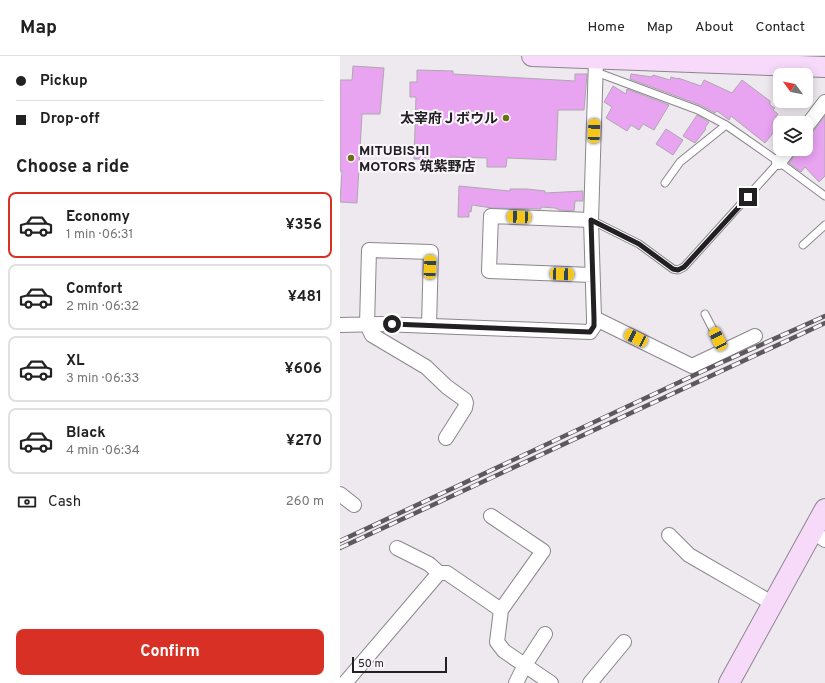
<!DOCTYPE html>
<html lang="en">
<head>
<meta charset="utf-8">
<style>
  :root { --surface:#fff; --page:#f6f6f6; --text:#222; --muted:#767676; --line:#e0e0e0; --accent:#d93025 }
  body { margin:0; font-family:Overpass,"Noto Sans JP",sans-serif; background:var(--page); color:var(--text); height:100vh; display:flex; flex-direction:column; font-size:15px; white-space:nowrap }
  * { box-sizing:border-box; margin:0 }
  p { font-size:13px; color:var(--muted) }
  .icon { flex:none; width:22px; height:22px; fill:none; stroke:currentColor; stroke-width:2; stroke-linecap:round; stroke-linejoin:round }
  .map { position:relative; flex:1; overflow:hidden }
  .panel { display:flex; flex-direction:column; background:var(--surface); width:340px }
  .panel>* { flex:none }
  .banner { display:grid; align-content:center; height:88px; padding:0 16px; background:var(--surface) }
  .needle { width:26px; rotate:302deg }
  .fabs { position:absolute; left:433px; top:12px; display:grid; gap:8px }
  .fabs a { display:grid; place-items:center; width:40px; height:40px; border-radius:8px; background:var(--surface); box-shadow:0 2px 10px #0003; font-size:20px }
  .scale { position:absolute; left:12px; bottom:10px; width:95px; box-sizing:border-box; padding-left:4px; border:2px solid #222022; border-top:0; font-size:11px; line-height:14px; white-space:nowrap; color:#222022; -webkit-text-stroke:3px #fbf6fc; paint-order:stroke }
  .end { position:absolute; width:18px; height:18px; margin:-9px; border:5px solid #222022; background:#fff; box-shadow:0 0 0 2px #fff }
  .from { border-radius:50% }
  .car { position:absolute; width:12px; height:24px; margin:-12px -6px; border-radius:5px; box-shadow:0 0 3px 1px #0007; background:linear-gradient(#f5c518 24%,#345 0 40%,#f5c518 0 76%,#345 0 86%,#f5c518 0) }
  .banner b { display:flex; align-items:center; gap:14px; height:38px; font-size:15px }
  .banner b+b { border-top:1px solid var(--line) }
  .banner i { width:10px; height:10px; background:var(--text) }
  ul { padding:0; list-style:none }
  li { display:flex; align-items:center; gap:12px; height:66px; margin:0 8px 6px; padding:0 8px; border:2px solid var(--line); border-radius:8px }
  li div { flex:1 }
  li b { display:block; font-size:15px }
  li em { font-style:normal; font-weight:700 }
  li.on { border-color:var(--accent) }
  li>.icon { width:36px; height:36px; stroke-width:1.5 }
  h2 { padding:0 16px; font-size:18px; line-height:48px }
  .pay { display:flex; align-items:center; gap:10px; height:44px; padding:0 16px; font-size:15px }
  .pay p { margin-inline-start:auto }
  .cta { display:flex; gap:8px; margin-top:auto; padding:8px 16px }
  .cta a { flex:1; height:46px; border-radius:8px; background:var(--accent); color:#fff; font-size:16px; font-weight:700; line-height:46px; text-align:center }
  header { display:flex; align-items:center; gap:24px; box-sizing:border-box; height:56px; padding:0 20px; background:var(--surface); border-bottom:1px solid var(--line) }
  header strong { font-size:19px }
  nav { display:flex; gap:22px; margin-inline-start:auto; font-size:14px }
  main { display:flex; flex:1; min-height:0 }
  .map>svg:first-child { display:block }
  .building { fill:#e8a4f1; stroke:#ada8ae }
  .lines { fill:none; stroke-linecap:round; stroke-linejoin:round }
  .lane-casing { stroke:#8b868c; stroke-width:9 }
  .street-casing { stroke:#8b868c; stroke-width:16 }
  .secondary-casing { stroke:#8b868c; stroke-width:22 }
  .lane { stroke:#fff; stroke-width:7 }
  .street { stroke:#fff; stroke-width:14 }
  .secondary { stroke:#f7dafa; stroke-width:20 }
  .rail-casing { stroke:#5c595c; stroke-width:4.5 }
  .rail { stroke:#fbf6fc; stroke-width:3; stroke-dasharray:9; stroke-linecap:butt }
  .route { stroke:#222022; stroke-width:5 }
  .poi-dot { fill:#6b7015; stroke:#fbf6fc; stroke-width:1.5 }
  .labels { text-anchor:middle; stroke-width:4; stroke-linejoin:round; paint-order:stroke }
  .poi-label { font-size:14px; font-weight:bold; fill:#222022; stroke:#fbf6fc; text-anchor:end }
</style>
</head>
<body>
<header>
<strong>Map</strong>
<nav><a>Home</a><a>Map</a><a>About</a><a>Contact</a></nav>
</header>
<main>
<section class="panel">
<div class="banner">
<b><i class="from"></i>Pickup</b>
<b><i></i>Drop-off</b>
</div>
<h2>Choose a ride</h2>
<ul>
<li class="on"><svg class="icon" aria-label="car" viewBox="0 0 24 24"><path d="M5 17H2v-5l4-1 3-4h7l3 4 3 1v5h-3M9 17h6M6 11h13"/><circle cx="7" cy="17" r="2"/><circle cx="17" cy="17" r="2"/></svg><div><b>Economy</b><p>1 min · 06:31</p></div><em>¥356</em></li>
<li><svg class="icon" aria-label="car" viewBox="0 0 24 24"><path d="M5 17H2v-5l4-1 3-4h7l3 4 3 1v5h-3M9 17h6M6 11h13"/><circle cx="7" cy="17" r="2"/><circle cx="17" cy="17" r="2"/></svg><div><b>Comfort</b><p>2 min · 06:32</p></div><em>¥481</em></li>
<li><svg class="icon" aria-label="car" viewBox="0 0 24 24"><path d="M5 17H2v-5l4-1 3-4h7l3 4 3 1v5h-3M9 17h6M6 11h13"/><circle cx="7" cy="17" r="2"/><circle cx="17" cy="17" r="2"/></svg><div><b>XL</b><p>3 min · 06:33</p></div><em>¥606</em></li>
<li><svg class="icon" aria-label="car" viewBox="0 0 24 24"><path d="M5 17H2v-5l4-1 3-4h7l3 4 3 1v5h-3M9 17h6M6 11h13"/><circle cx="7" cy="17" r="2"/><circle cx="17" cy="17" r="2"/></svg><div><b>Black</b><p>4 min · 06:34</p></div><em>¥270</em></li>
</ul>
<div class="pay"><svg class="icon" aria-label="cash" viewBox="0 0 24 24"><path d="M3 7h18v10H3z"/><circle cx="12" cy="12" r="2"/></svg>Cash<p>260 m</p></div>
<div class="cta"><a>Confirm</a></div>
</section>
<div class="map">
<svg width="485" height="627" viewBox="0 0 485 627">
  <rect width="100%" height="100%" fill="#eee8ef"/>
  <!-- building -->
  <path class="building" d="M 13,10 L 44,12 L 40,58 L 22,58 L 17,147 L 0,146 L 2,115 L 0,115 L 0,24 L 12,24 Z
    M 77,14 L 113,15 L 113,18 L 235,25 L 235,18 L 247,18 L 244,54 L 218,54 L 216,104 L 167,102 L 166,111 L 147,111 L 147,102 L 110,101 L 110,104 L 74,103 L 76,41 L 70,41 L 70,26 L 77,26 Z
    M 291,18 L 312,21 L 313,19 L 330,24 L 331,21 L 338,23 L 338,22 L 361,30 L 364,24 L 392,37 L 402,24 L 430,45 L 430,49 L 435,52 L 433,54 L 438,58 L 432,66 L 438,71 L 425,87 L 391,60 L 389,64 L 377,55 L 375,57 L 360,49 L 290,23 Z
    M 273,30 L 286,38 L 287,33 L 329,49 L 314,74 L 303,68 L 299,74 L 291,69 L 287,75 L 266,62 L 272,51 L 264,46 Z
    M 357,59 L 369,66 L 365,72 L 366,73 L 355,87 L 343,80 Z
    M 485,60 L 485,120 L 479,126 L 465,111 L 461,116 L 449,107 L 456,98 L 457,93 L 466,93 L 466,85 Z
    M 326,73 L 343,84 L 333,99 L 316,88 Z
    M 119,130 L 170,135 L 170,133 L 187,133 L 205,135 L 205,137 L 243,135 L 243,145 L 235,145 L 234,155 L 219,154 L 215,152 L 201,151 L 201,153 L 152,152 L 132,149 L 131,156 L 129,155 L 129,161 L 118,161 Z"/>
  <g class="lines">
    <defs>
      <path id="lane" d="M 256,16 L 358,54 L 386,69 L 439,106 L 485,140
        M 325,127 L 340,106 L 386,69
        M 251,164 L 299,188 L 333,213 L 338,214 L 344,211 L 439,106
        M 463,189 L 485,169
        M 365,258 L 384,295"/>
      <path id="street" d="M 466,71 L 485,46
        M 439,106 L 449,93
        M 251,164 L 151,160 L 149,215 L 252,219
        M 254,262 L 352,310 L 415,280
        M 0,269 L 41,268 L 250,276 L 254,270 L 254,262 L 251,164 L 256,3
        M 89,270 L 91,196 L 29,194 L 27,269 L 32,279 L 86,311 L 107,331 L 125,344 L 126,347 L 125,352 L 106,382
        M 0,438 L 14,449
        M 151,460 L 203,495 L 161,554 L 157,586 L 164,595 L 211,627
        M 472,475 L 485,484
        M 329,479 L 349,499 L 432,547
        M 57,492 L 89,508 L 99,517
        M 5,627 L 99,517 L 107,517 L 161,554
        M 176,627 L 185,609 L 205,578
        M 250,627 L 284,586"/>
      <path id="secondary" d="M 192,0 L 485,11
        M 389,627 L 485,453"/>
    </defs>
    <!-- lane casing -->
    <use href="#lane" class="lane-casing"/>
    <!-- street casing -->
    <use href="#street" class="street-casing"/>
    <!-- secondary casing -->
    <use href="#secondary" class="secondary-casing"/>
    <!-- lane -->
    <use href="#lane" class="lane"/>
    <!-- street -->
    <use href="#street" class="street"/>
    <!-- secondary -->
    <use href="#secondary" class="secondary"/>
    <defs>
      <path id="rail" d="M 0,485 L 376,309 L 485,260
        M 0,492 L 485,267"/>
    </defs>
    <!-- rail casing -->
    <use href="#rail" class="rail-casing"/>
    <!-- rail -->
    <use href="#rail" class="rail"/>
  </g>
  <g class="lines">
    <!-- route -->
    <path class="route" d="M 52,268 L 250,276 L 254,270 L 254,262 L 251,164 L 299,188 L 333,213 L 338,214 L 344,211 L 408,141"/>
  </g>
  <!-- markers -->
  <g class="poi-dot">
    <circle cx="166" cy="62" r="4"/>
    <circle cx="11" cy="102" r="4"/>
  </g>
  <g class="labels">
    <!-- poi labels -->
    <g class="poi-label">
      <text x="158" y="67">太宰府Ｊボウル</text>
      <text x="19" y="99" text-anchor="start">MITUBISHI<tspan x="19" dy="16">MOTORS 筑紫野店</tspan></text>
    </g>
  </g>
</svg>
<div class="fabs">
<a><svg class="needle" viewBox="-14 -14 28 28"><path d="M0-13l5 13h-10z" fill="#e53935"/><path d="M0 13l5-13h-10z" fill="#767676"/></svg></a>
<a><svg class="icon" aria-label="layers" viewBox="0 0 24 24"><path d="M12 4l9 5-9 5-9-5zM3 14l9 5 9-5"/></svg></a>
</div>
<div class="scale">50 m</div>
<i class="end from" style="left:52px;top:268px"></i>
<i class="end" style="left:408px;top:141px"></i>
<i class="car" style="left:254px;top:75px;rotate:2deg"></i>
<i class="car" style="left:179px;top:161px;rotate:272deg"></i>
<i class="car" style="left:90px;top:211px;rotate:2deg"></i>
<i class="car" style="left:222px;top:218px;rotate:92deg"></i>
<i class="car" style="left:296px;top:282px;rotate:296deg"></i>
<i class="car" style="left:378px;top:283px;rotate:334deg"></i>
</div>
</main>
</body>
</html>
